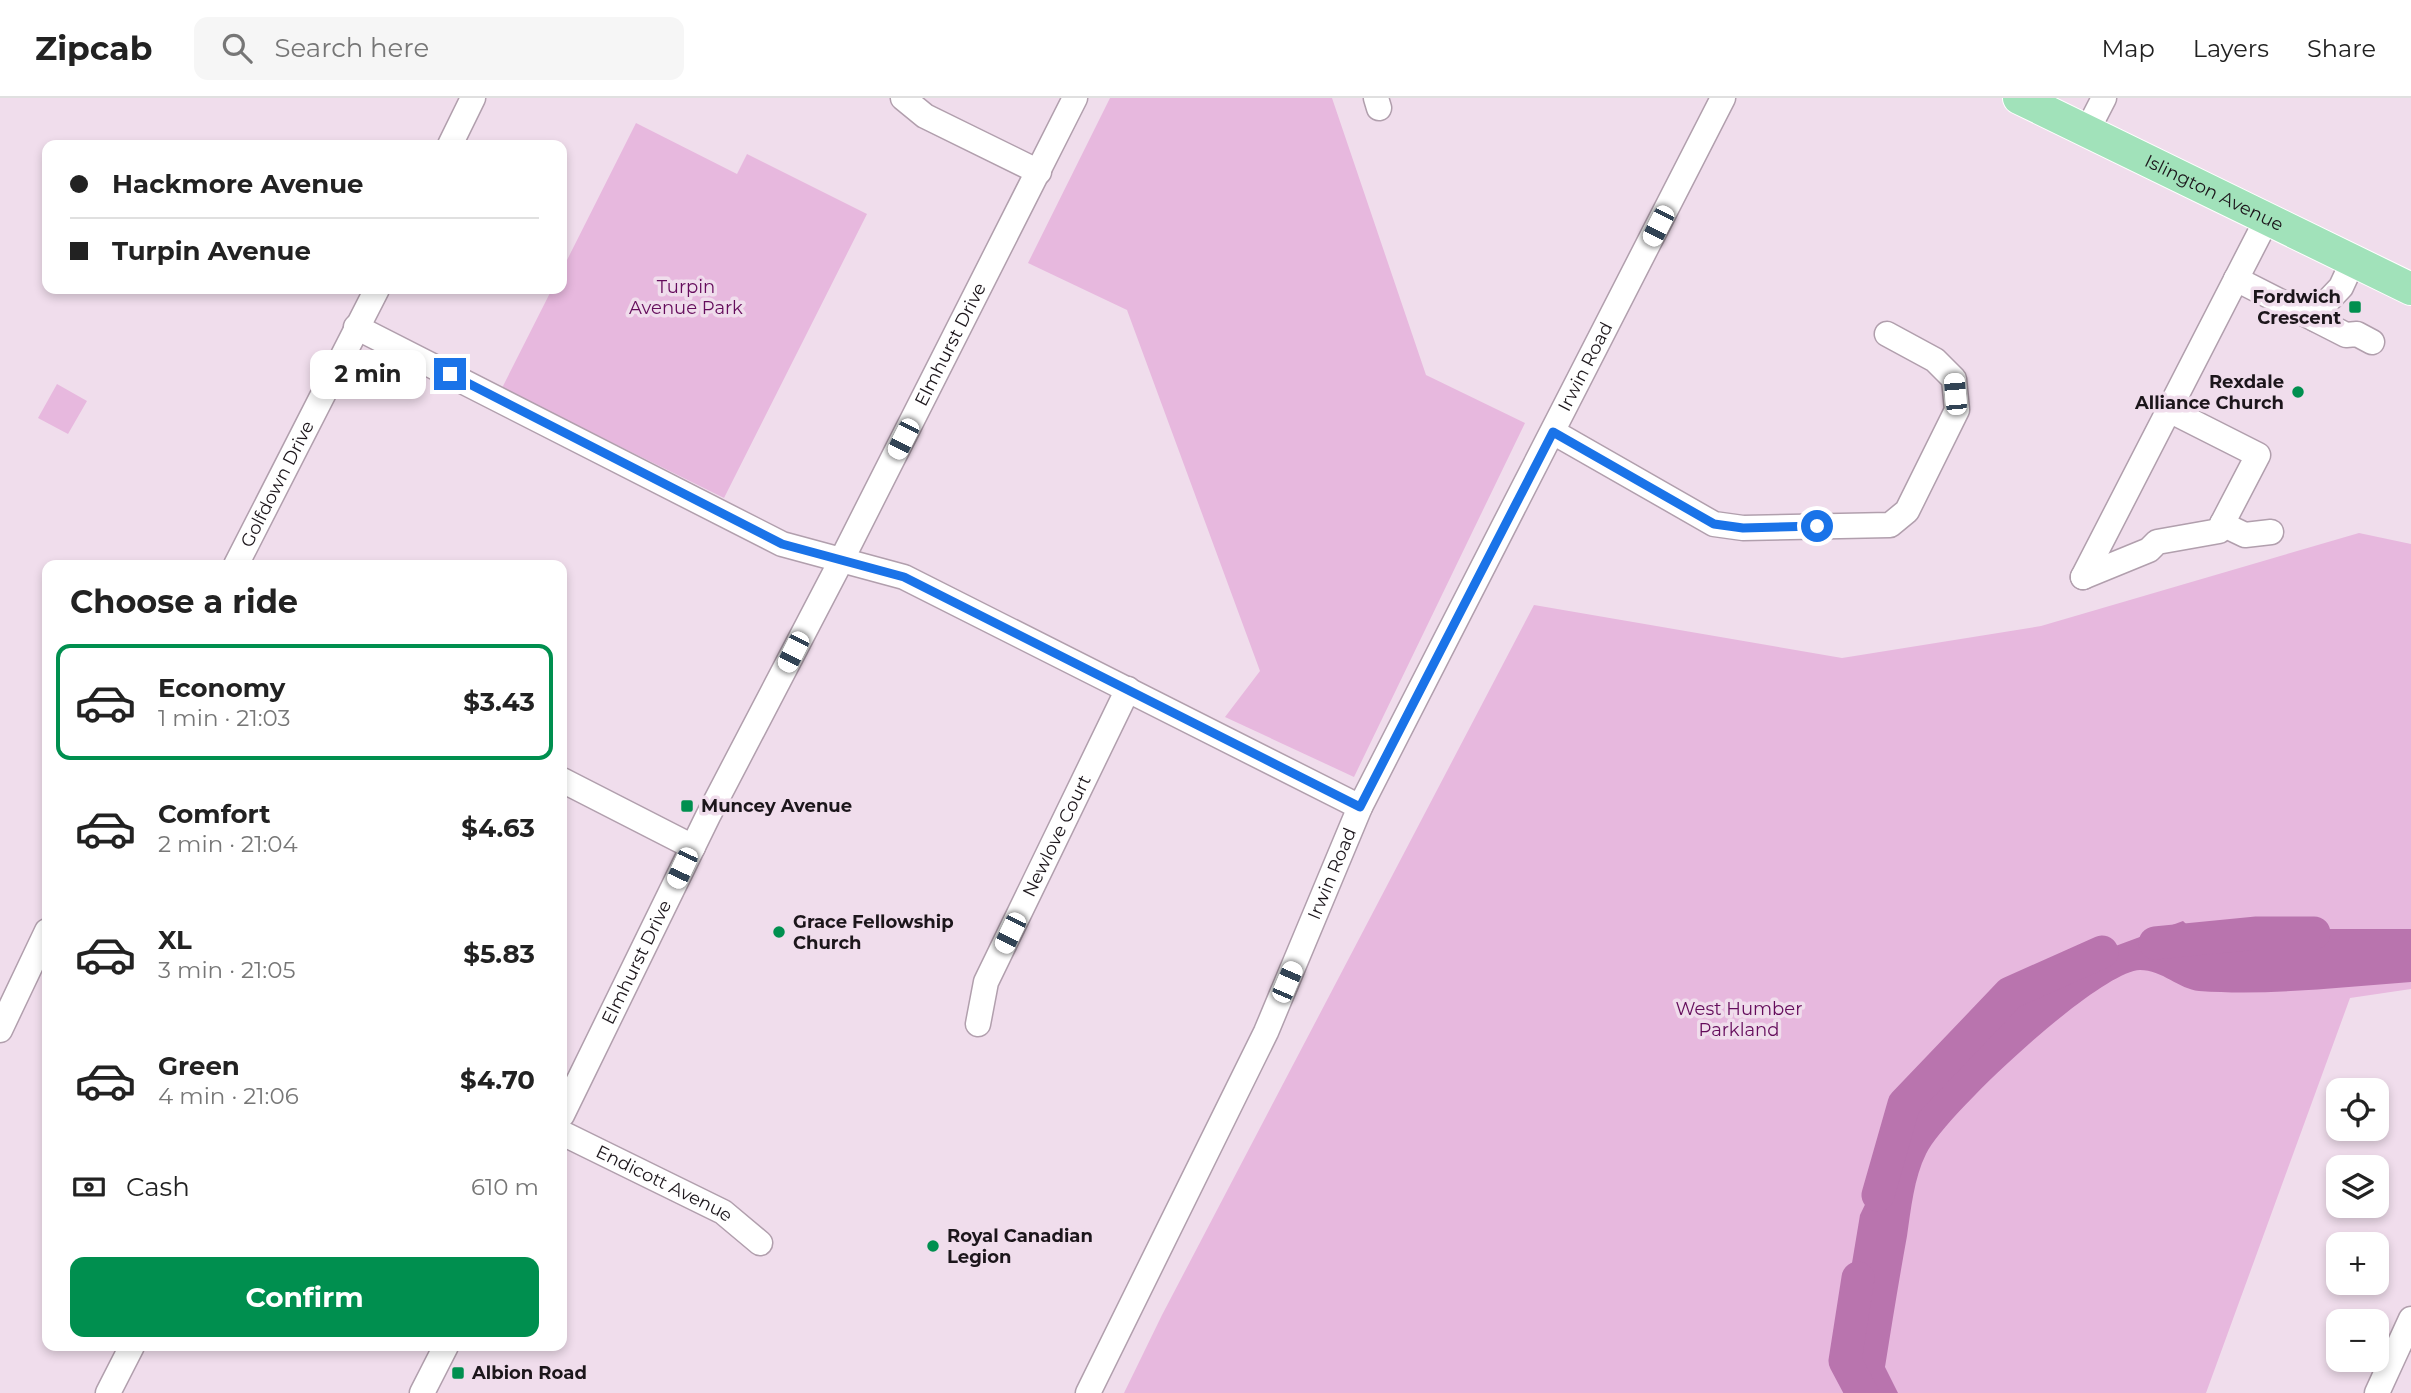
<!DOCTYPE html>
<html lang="en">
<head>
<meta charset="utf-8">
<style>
  :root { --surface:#fff; --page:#f6f6f6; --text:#222; --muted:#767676; --line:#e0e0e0; --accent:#008f4f }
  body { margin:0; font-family:Montserrat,sans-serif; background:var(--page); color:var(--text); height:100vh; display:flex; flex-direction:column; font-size:26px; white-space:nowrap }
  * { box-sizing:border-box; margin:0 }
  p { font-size:23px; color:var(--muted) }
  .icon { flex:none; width:38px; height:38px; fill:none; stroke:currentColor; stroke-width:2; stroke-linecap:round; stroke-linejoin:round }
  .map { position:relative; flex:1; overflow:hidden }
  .drawer { position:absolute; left:42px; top:462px; width:525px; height:791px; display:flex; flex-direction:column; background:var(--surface); border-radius:14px; box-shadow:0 4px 10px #0003 }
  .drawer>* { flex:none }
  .top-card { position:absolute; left:42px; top:42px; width:525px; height:154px; border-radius:14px; box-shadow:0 4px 10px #0003; display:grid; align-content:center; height:154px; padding:0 28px; background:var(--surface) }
  .fabs { position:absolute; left:2326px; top:980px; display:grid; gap:14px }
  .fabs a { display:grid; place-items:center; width:63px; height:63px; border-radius:14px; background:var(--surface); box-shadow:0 4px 10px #0003; font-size:35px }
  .end { position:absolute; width:32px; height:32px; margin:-16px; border:9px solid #1a73e8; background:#fff; box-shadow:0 0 0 4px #fff }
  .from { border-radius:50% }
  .bubble { position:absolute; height:49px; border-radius:14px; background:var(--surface); box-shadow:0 4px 10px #0003; font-size:23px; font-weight:700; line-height:49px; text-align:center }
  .car { position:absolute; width:21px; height:42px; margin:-21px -10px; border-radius:9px; box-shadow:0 0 5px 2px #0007; background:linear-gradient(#fff 24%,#345 0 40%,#fff 0 76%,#345 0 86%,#fff 0) }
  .top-card b { display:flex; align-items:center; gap:24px; height:66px; font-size:26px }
  .top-card b+b { border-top:2px solid var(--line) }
  .top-card i { width:18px; height:18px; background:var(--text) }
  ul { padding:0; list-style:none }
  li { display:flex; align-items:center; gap:21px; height:116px; margin:0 14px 10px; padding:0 14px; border:4px solid transparent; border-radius:14px }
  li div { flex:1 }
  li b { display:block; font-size:26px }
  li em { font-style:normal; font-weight:700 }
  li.current { border-color:var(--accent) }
  li>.icon { width:63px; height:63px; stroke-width:1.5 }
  h2 { padding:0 28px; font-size:32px; line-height:84px }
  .pay { display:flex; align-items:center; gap:18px; height:77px; padding:0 28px; font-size:26px }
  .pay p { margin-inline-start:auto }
  .cta { display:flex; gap:14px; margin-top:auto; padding:14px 28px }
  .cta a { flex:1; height:80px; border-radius:14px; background:var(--accent); color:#fff; font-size:28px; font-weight:700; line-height:80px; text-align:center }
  header { display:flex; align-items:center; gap:42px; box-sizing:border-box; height:98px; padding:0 35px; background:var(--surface); border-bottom:2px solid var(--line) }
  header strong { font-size:33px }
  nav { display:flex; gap:38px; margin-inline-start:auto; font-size:24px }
  .search { width:490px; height:63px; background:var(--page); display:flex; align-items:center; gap:18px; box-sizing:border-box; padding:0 24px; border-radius:14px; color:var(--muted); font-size:26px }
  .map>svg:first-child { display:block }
  .green { fill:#e7b8de }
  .water { fill:#b974ae }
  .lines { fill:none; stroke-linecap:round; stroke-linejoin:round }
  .river { stroke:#b974ae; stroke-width:33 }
  .minor-casing { stroke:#b19fad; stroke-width:27 }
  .major-casing { stroke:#fff; stroke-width:34 }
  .minor { stroke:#fff; stroke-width:24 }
  .major { stroke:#a1e2ba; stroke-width:32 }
  .route { stroke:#1a73e8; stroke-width:9 }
  .poi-dot { fill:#008f4f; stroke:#f0ddec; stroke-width:2.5 }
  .labels { text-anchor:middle; stroke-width:7; stroke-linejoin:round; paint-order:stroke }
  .street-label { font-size:18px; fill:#1c161b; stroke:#f0ddec }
  .park-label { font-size:18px; fill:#640c5b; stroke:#f0ddec }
  .poi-label { font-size:18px; font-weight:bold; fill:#1c161b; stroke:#f0ddec; text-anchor:start }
</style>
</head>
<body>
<header>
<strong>Zipcab</strong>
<div class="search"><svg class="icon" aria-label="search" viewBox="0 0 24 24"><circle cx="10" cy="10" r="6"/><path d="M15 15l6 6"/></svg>Search here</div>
<nav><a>Map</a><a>Layers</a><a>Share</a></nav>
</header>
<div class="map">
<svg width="2411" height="1295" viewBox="0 0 2411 1295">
  <rect width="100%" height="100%" fill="#f0ddec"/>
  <!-- green -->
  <path class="green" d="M 1110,0 L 1332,0 L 1426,277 L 1525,325 L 1354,679 L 1225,619 L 1260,573 L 1127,212 L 1028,165 Z
    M 636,25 L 737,76 L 747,56 L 867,116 L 724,400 L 502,290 L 552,191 L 562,191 L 562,172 Z
    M 57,286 L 87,303 L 68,336 L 38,320 Z
    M 2359,435 L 2411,446 L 2411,891 L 2350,900 L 2206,1295 L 1124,1295 L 1162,1217 L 1534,507 L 1842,560 L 2041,528 Z"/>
  <!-- water -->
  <path class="water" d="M 2183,823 L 2206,845 L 2293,831 L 2411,831 L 2411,884 C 2341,889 2270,898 2199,893 C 2179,891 2162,872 2140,872 C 2099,873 1945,1017 1926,1056 C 1914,1080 1911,1111 1907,1138 C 1899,1182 1892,1225 1885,1269 L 1898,1295 L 1861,1295 L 1852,1273 L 1851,1171 L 1860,1117 L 1918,996 L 1993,922 L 2075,863 Z"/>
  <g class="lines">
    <!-- river -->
    <path class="river" d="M 2155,845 L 2257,835 L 2314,835
      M 1878,1097 L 1904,1006 L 2010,895 L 2102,854
      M 1858,1180 L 1845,1263 L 1862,1295"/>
    <defs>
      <g id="minor">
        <path d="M 903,0 L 925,18 L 1039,74"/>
        <path d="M 1376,0 L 1379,10"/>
        <path d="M 2087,33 L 2104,0"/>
        <path d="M 450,47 L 473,0"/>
        <path d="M 2236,181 L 2346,237 L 2357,236 L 2372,244"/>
        <path d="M 2315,221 L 2322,209 L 2341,189 L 2353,163"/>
        <path d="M 356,229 L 782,446 L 904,479 L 1360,709"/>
        <path d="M 2169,312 L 2258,357 L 2222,426"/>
        <path d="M 1553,334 L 1714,426 L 1743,430 L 1890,427 L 1907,413 L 1957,312 L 1954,281 L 1935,262 L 1887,236"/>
        <path id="s1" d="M 236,467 L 377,191"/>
        <path d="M 2083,479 L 2267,121"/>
        <path d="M 2083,479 L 2149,452 L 2157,444 L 2219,433 L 2222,426 L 2245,437 L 2271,434"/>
        <path d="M 562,682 L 693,749"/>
        <path id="s2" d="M 978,926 L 986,884 L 1128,591"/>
        <path d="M 0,932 L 47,833"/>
        <path id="s3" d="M 562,1017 L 708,718 L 841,463 L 1075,0"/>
        <path id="s4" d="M 562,1035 L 723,1114 L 760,1145"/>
        <path d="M 108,1295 L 132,1248"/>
        <path d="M 422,1295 L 446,1248"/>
        <path id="s5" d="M 1088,1295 L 1266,934 L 1360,709 L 1723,0"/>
        <path d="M 2377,1295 L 2411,1221"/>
      </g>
      <g id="major">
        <path id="s6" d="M 2019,0 L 2411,191"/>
      </g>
    </defs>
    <!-- minor casing -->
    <use href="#minor" class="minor-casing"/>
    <!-- major casing -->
    <use href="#major" class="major-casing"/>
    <!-- minor -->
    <use href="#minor" class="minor"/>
    <!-- major -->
    <use href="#major" class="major"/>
  </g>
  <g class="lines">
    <!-- route -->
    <path class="route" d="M 450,276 L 782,446 L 904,479 L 1360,709 L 1553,334 L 1714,426 L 1743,430 L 1817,428"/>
  </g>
  <!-- markers -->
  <g class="poi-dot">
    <rect x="2348" y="202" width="14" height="14" rx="3.5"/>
    <circle cx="2298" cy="294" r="7"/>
    <rect x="680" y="701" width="14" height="14" rx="3.5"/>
    <circle cx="779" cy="834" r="7"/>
    <circle cx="933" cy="1148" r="7"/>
    <rect x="451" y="1268" width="14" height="14" rx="3.5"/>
  </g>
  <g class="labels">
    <!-- street labels -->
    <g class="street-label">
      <text dy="6" stroke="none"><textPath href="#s6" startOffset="217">Islington Avenue</textPath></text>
      <text dy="6" stroke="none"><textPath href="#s3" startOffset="863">Elmhurst Drive</textPath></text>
      <text dy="6" stroke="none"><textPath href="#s5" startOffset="1141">Irwin Road</textPath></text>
      <text dy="6" stroke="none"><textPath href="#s1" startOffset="91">Golfdown Drive</textPath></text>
      <text dy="6" stroke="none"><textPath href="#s2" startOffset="205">Newlove Court</textPath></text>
      <text dy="6" stroke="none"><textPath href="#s5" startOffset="574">Irwin Road</textPath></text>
      <text dy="6" stroke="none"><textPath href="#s3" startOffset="170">Elmhurst Drive</textPath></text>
      <text dy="6" stroke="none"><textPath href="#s4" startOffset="114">Endicott Avenue</textPath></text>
    </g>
    <!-- park labels -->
    <g class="park-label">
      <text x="686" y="195">Turpin<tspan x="686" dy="21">Avenue Park</tspan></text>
      <text x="1739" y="917">West Humber<tspan x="1739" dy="21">Parkland</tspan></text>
    </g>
    <!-- poi labels -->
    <g class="poi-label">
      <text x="2341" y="205" text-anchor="end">Fordwich<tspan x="2341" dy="21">Crescent</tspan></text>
      <text x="2284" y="290" text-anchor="end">Rexdale<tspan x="2284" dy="21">Alliance Church</tspan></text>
      <text x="701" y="714">Muncey Avenue</text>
      <text x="793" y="830">Grace Fellowship<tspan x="793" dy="21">Church</tspan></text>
      <text x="947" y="1144">Royal Canadian<tspan x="947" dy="21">Legion</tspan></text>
      <text x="472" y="1281">Albion Road</text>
    </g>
  </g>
</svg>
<div class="fabs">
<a><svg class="icon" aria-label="locate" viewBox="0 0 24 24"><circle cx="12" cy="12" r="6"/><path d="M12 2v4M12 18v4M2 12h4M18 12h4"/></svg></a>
<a><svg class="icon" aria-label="layers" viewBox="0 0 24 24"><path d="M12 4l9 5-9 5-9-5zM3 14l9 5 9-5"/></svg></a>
<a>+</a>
<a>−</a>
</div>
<i class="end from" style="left:1817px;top:428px"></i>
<i class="end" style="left:450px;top:276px"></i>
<div class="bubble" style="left:310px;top:252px;width:116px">2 min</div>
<i class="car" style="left:1658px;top:128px;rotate:207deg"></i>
<i class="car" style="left:1955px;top:296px;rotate:355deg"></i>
<i class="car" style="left:903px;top:341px;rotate:207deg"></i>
<i class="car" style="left:793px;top:554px;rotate:207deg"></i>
<i class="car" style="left:682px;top:770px;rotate:205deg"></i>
<i class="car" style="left:1010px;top:835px;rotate:206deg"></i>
<i class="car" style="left:1287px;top:884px;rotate:23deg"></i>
<div class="top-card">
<b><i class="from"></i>Hackmore Avenue</b>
<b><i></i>Turpin Avenue</b>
</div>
<section class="drawer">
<h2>Choose a ride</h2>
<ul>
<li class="current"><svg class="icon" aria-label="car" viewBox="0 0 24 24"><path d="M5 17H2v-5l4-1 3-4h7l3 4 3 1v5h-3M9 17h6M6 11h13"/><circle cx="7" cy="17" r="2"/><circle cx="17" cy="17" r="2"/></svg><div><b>Economy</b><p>1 min · 21:03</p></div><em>$3.43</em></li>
<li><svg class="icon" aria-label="car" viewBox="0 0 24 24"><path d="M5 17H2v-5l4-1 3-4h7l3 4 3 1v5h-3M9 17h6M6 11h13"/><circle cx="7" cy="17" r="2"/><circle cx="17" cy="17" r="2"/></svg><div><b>Comfort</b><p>2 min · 21:04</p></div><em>$4.63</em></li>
<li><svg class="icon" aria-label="car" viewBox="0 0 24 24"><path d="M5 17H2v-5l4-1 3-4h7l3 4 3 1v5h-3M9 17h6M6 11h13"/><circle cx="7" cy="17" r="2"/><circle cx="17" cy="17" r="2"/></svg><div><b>XL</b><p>3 min · 21:05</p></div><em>$5.83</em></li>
<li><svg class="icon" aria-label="car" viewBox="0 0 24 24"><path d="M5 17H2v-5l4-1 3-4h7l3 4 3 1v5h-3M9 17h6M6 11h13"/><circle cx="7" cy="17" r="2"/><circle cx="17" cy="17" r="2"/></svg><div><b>Green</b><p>4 min · 21:06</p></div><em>$4.70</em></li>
</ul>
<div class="pay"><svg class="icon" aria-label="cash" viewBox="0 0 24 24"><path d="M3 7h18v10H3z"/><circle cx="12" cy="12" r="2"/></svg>Cash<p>610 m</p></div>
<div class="cta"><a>Confirm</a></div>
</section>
</div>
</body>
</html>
